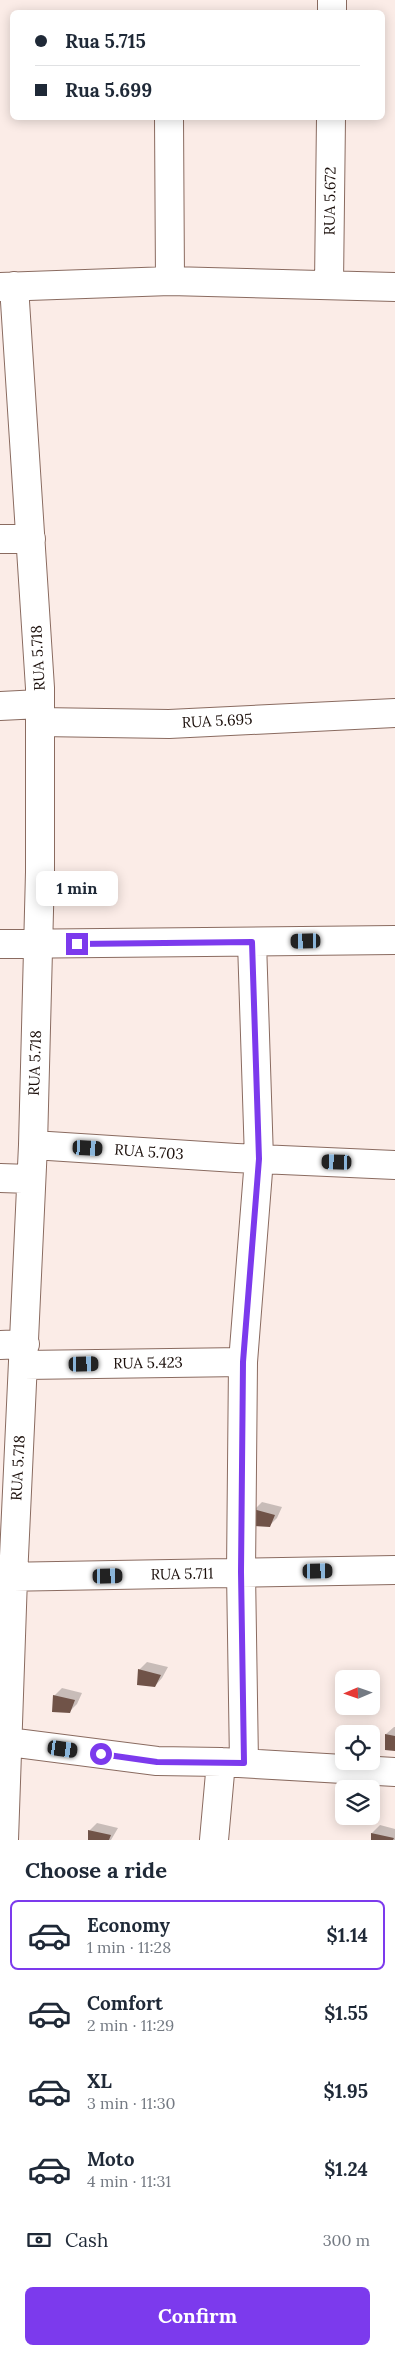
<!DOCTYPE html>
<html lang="en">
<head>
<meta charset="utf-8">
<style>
  :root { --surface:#fff; --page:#f2f2f3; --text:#1f2937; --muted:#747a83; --line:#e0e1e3; --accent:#7c3aed }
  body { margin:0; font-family:Lora,serif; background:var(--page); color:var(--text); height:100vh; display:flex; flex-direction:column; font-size:19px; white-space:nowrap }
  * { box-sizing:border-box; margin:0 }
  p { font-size:16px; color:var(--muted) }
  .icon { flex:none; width:28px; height:28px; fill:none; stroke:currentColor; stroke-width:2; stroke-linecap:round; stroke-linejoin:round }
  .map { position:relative; height:1840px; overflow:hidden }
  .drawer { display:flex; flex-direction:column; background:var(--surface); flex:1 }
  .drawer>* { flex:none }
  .banner { position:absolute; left:10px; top:10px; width:375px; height:110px; border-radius:8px; box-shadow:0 2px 12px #0003; display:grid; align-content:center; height:110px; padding:0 25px; background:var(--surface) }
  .needle { width:32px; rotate:268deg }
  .buttons { position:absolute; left:335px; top:1670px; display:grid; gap:10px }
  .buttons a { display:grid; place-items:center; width:45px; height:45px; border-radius:8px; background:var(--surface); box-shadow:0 2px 12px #0003; font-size:25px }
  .end { position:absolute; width:22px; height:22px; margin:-11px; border:6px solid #7c3aed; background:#fff; box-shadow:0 0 0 2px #fff }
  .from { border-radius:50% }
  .bubble { position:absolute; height:35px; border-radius:8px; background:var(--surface); box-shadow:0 2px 12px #0003; font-size:16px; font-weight:800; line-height:35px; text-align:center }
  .car { position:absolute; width:15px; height:30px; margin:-15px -8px; border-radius:6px; box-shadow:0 0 4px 1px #0007; background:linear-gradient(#222 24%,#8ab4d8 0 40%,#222 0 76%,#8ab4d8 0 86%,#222 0) }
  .banner b { display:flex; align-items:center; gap:18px; height:48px; font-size:19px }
  .banner b+b { border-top:1px solid var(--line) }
  .banner i { width:12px; height:12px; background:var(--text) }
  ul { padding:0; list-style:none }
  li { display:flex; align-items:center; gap:15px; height:70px; margin:0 10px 8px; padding:0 15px; border:2px solid transparent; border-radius:8px }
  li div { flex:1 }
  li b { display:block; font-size:19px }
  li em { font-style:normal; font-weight:800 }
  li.current { border-color:var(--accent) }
  li>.icon { width:45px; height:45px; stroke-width:1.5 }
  h2 { padding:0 25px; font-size:22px; line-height:60px }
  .pay { display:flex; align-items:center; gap:12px; height:55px; padding:0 25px; font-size:19px }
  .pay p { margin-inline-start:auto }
  .action { display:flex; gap:10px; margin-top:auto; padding:10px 25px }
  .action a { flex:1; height:58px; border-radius:8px; background:var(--accent); color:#fff; font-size:20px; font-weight:800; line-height:58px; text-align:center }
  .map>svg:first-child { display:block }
  .shadow { fill:#0003 }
  .building { fill:#705348 }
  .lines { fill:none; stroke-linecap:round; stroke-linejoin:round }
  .street-casing { stroke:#8a6b60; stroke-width:30 }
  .street { stroke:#fff; stroke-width:28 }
  .route { stroke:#7c3aed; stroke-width:6 }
  .labels { text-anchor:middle; stroke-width:5; stroke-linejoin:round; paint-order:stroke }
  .street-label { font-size:15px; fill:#1b0f0b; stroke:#fff }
</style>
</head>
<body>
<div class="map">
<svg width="395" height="1840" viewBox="0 0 395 1840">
  <rect width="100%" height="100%" fill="#fbece7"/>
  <!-- shadow -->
  <path class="shadow" d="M 262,1502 L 282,1507 L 277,1518 L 269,1526 L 254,1510 Z
    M 147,1662 L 168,1667 L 162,1678 L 155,1686 L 139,1670 Z
    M 62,1688 L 82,1693 L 77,1704 L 69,1712 L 54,1696 Z
    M 394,1727 L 395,1727 L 395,1750 L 386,1734 Z
    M 97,1823 L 118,1828 L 111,1840 L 89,1840 L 89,1831 Z
    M 380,1825 L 395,1829 L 395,1840 L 372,1840 L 372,1833 Z"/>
  <!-- building -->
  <path class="building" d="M 253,1509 L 275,1515 L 270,1527 L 252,1526 Z
    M 138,1669 L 161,1675 L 155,1687 L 137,1685 Z
    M 53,1695 L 75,1700 L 70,1713 L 52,1712 Z
    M 385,1734 L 395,1736 L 395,1751 L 385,1750 Z
    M 88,1830 L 111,1835 L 109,1840 L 88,1840 Z
    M 371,1833 L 394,1838 L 393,1840 L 371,1840 Z"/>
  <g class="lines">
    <defs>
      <path id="street" d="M 332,12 L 332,0
        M 169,118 L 170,281
        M 329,284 L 331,118
        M 0,287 L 170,281 L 395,287
        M 0,539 L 31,539
        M 0,706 L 40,704
        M 40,722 L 169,724 L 395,713
        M 0,944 L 395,940
        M 33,1145 L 236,1158 L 395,1165
        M 0,1178 L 30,1179
        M 0,1345 L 25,1344
        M 24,1365 L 243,1362
        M 0,1577 L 395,1570
        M 0,1741 L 157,1761 L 221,1762 L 395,1772
        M 244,1763 L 241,1572 L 243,1362 L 259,1159 L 252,942
        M 4,1840 L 13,1578 L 33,1145 L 40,872 L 40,688 L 14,286
        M 214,1840 L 221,1762"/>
    </defs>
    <!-- street casing -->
    <use href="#street" class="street-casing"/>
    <!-- street -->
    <use href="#street" class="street"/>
  </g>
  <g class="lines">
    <!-- route -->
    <path class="route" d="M 77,944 L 252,942 L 259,1159 L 243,1362 L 241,1572 L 244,1763 L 157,1762 L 101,1754"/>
  </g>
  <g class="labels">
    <!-- street labels -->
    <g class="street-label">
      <text transform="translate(330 201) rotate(-89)" y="5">RUA 5.672</text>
      <text transform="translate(38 658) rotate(-93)" y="5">RUA 5.718</text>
      <text transform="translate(217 721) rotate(-3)" y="5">RUA 5.695</text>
      <text transform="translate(35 1063) rotate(-88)" y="5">RUA 5.718</text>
      <text transform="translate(149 1152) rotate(4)" y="5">RUA 5.703</text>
      <text transform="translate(148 1363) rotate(-1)" y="5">RUA 5.423</text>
      <text transform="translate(18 1468) rotate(-87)" y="5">RUA 5.718</text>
      <text transform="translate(182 1574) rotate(-1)" y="5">RUA 5.711</text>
    </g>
  </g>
</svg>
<div class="buttons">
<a><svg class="needle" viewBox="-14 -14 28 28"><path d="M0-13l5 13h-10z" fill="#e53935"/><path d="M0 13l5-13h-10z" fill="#747a83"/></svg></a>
<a><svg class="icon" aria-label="locate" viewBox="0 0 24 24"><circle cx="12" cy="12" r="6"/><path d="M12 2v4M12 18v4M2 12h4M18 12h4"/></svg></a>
<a><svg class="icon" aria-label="layers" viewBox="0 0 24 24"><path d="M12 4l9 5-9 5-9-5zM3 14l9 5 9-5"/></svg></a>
</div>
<i class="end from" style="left:101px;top:1754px"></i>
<i class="end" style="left:77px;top:944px"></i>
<div class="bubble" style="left:36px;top:871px;width:82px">1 min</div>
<i class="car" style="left:306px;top:941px;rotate:269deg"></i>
<i class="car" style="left:88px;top:1148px;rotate:93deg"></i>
<i class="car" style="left:337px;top:1162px;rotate:272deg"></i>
<i class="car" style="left:84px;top:1364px;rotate:89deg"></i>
<i class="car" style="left:318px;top:1571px;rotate:89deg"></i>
<i class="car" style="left:108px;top:1576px;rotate:89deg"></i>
<i class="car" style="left:63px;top:1749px;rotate:98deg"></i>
<div class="banner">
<b><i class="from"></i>Rua 5.715</b>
<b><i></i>Rua 5.699</b>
</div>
</div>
<section class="drawer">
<h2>Choose a ride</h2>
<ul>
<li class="current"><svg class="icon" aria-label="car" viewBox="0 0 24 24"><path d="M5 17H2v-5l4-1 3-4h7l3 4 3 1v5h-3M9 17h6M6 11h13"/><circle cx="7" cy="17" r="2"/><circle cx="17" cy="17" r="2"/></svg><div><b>Economy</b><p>1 min · 11:28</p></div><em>$1.14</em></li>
<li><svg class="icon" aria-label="car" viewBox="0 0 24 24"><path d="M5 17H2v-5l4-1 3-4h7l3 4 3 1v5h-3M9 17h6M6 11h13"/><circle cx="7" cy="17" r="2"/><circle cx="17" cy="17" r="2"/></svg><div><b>Comfort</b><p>2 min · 11:29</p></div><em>$1.55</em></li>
<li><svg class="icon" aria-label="car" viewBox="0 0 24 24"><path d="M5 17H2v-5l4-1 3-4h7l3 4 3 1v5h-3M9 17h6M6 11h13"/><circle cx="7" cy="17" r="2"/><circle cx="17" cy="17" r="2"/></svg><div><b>XL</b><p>3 min · 11:30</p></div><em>$1.95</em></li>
<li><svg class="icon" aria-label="car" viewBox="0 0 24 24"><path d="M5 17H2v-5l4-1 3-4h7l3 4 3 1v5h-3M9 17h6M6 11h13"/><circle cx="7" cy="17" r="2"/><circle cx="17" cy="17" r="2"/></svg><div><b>Moto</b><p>4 min · 11:31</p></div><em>$1.24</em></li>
</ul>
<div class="pay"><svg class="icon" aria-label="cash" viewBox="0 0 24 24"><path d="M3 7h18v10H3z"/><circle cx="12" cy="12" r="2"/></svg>Cash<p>300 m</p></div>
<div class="action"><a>Confirm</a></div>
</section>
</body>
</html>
